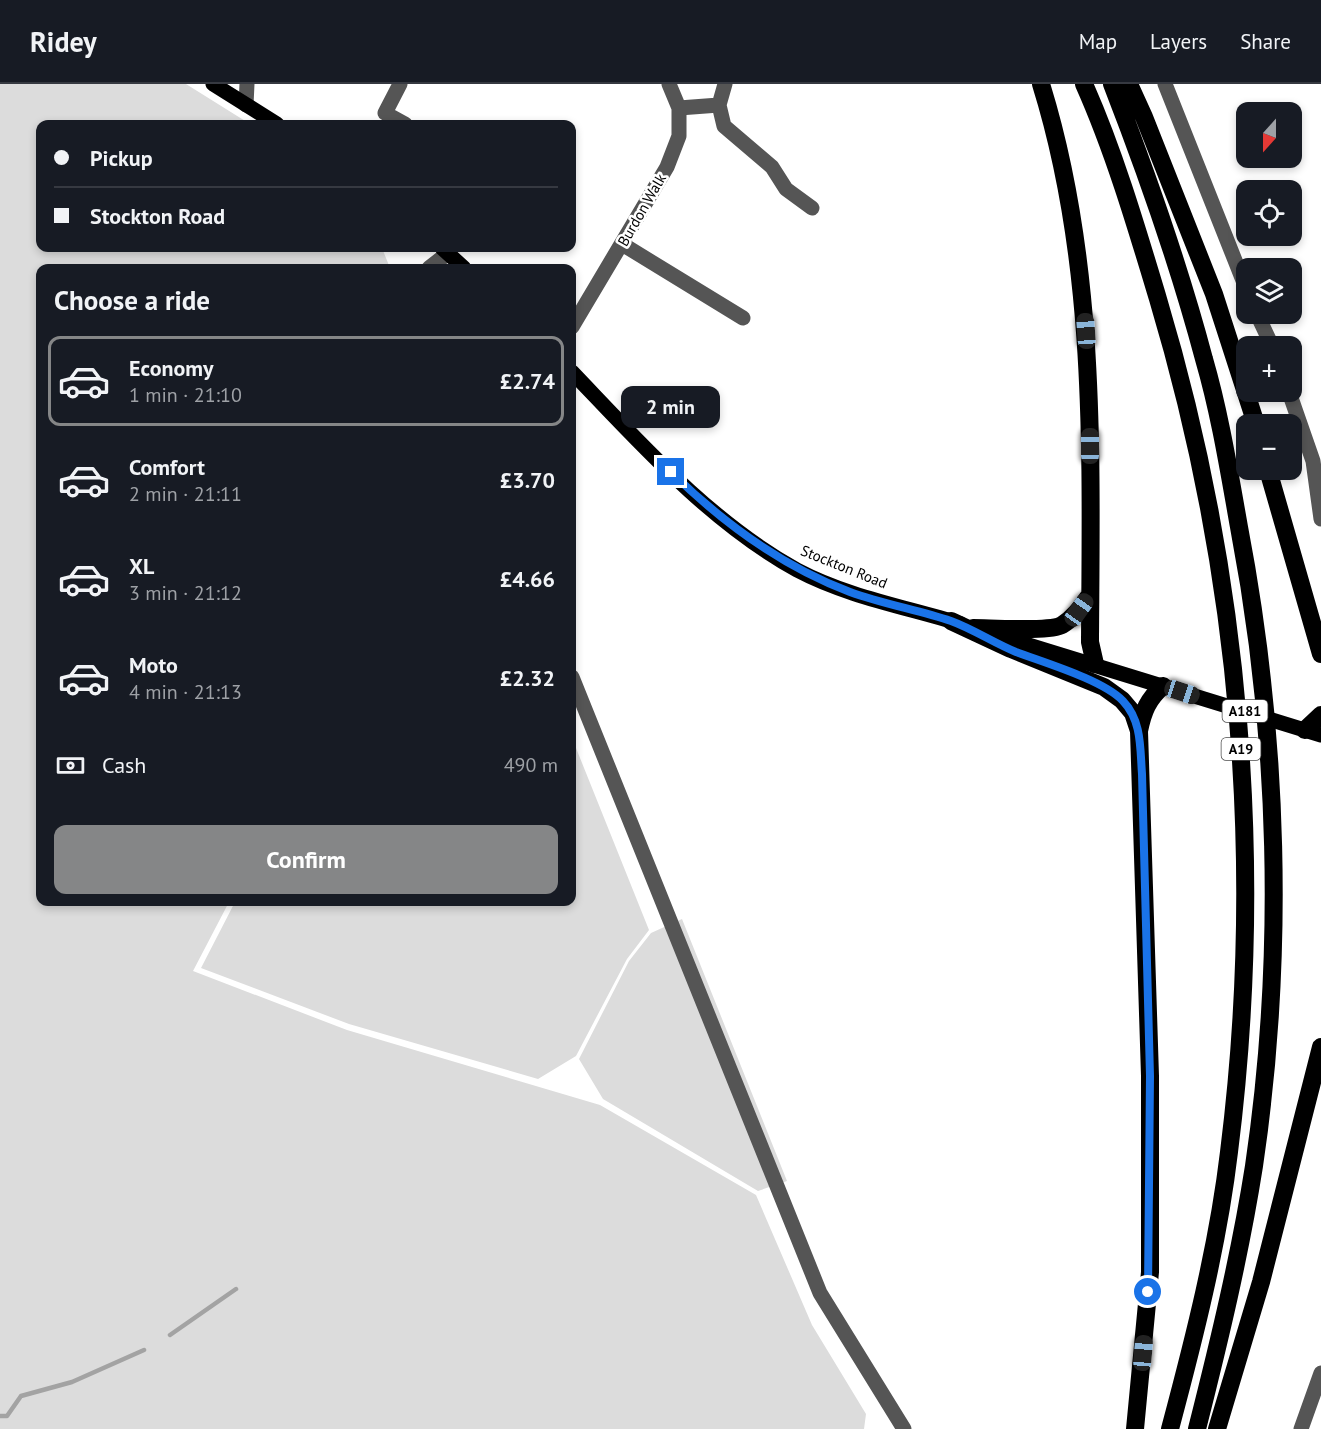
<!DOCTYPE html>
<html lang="en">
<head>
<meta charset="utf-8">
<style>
  :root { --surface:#171b24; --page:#242831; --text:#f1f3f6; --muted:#9ea1a6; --line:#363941; --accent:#858687 }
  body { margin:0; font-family:"PT Sans",sans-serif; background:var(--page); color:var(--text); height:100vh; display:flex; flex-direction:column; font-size:22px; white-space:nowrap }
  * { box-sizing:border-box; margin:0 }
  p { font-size:20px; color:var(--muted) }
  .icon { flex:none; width:33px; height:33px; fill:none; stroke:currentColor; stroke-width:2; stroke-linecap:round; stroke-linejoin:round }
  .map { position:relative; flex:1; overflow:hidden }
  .drawer { position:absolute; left:36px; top:180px; width:540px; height:642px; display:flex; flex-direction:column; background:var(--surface); border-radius:12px; box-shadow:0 3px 9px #0003 }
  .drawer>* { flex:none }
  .hud { position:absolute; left:36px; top:36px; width:540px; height:132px; border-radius:12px; box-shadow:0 3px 9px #0003; display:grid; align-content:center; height:132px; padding:0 18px; background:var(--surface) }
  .needle { width:39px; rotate:201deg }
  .tools { position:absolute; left:1236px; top:18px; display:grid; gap:12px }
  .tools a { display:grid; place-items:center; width:66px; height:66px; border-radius:12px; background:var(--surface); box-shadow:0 3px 9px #0003; font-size:30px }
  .end { position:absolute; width:27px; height:27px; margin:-14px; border:8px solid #1a73e8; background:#fff; box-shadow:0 0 0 3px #fff }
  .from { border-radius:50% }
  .bubble { position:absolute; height:42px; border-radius:12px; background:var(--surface); box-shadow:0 3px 9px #0003; font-size:20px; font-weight:700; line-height:42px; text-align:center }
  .car { position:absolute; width:18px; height:36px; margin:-18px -9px; border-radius:8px; box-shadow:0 0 4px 2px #0007; background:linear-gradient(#222 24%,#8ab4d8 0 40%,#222 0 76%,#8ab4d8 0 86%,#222 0) }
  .hud b { display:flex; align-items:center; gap:21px; height:57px; font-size:22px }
  .hud b+b { border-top:2px solid var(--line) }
  .hud i { width:15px; height:15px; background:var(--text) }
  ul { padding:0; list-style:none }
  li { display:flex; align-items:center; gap:18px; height:90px; margin:0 12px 9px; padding:0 6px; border:3px solid transparent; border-radius:12px }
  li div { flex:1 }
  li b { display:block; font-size:22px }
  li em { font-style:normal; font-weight:700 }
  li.on { border-color:var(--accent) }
  li>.icon { width:54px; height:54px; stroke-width:1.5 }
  h2 { padding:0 18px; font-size:27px; line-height:72px }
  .pay { display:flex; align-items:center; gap:15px; height:66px; padding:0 18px; font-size:22px }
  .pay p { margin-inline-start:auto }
  .button { display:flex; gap:12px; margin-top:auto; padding:12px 18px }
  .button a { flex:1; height:69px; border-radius:12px; background:var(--accent); color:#fff; font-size:24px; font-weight:700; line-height:69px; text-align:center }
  header { display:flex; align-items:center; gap:36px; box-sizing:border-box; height:84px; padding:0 30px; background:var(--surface); border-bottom:2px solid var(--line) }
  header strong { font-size:28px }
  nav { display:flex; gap:33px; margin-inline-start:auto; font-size:21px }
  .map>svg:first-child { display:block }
  .green { fill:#dcdcdc }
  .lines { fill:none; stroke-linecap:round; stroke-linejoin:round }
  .stream { stroke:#a3a3a3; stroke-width:4.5 }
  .minor { stroke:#555; stroke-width:15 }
  .major { stroke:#000; stroke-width:15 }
  .highway { stroke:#000; stroke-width:18 }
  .route { stroke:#1a73e8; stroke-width:8 }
  .labels { text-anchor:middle; stroke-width:5; stroke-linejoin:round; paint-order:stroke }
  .shield { fill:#fff; stroke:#4c4c4c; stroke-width:1.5 }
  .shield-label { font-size:14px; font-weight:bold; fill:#000 }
  .street-label { font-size:15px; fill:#000; stroke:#fff }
</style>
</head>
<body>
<header>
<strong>Ridey</strong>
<nav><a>Map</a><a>Layers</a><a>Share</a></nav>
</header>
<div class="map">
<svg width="1321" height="1345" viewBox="0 0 1321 1345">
  <rect width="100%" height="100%" fill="#fff"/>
  <!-- green -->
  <path class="green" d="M 0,0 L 186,0 L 250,40 L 40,40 L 40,164 L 382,164 L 390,184 L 40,184 L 40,818 L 229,818 L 193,887 L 347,946 L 600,1021 L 756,1111 L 812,1241 L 866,1330 L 864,1345 L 0,1345 Z
    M 572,654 L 649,846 L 627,875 L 576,972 L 538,995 L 349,940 L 201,884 L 235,818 L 572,818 Z
    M 682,835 L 787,1097 L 758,1107 L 603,1015 L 579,975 L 629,877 L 651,849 Z"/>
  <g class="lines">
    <!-- stream -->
    <path class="stream" d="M 170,1251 L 236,1205
      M 0,1332 L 7,1332 L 21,1312 L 72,1298 L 144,1266"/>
    <!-- minor -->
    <path class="minor" d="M 400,0 L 385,29 L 405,40
      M 725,0 L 719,21 L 724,42 L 772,83 L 786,105 L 812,124
      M 1165,0 L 1246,204
      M 246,21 L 247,0
      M 679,24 L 719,21
      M 622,160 L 743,234
      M 429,184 L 448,169
      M 1257,230 L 1272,262
      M 572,243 L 667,83 L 679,52 L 679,24 L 669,0
      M 1289,308 L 1313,377 L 1321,435
      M 572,593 L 820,1209 L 904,1345
      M 1301,1345 L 1321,1289"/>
    <!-- major -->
    <path class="major" d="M 213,0 L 277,40
      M 442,164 L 464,184
      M 572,288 C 640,359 710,438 797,486 C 848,513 906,523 961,540
      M 993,550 L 1321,651"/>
    <!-- highway -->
    <path class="highway" d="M 1041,0 C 1097,180 1091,371 1090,558 L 1095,580
      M 1084,0 C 1114,67 1137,145 1158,215 C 1241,492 1265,782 1229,1068 C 1218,1161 1194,1255 1170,1345
      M 1112,0 C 1147,90 1179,181 1204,275 C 1220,330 1229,387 1239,443 C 1279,652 1285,872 1254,1082 C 1240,1171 1219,1258 1197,1345
      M 1129,0 L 1144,33 L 1214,210 L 1256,340
      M 1268,386 L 1321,570
      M 951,537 L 1011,565 L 1104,603 L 1122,616 L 1133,629 L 1139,647 L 1150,992 L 1150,1188 L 1135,1345
      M 973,544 C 991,544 1050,548 1062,541 C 1074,534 1082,522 1090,511
      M 1305,646 L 1321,631
      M 1139,647 C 1143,627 1148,615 1163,602
      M 1217,1345 L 1261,1198 L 1321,963"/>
  </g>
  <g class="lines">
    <!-- route -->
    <path class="route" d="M 671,388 C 723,439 781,482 850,508 C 883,520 918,526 951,537 C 973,545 994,559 1016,568 C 1045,579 1103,596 1123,617 C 1142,637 1140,664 1142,690 L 1150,992 L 1148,1208"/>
  </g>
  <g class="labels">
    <!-- shield labels -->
    <g class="shield">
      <rect x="1222.5" y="616" width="45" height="22" rx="4.5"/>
      <rect x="1221.5" y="654" width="39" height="22" rx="4.5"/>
    </g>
    <g class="shield-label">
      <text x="1245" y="632">A181</text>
      <text x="1241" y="670">A19</text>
    </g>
    <!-- street labels -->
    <g class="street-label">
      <text transform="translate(642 126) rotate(-60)" y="5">Burdon Walk</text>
      <text transform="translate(844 483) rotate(22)" y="5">Stockton Road</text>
    </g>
  </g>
</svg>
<div class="tools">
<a><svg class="needle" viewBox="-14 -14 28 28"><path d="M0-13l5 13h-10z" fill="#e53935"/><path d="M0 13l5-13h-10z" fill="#9ea1a6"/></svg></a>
<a><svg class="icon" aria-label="locate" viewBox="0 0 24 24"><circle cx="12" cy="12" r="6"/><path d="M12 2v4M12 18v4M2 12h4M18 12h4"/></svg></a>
<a><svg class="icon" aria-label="layers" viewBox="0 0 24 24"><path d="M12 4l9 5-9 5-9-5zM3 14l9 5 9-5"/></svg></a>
<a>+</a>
<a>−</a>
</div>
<i class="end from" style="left:1148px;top:1208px"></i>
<i class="end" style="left:671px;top:388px"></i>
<div class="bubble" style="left:621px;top:302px;width:99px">2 min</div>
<i class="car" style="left:1086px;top:247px;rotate:356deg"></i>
<i class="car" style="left:1090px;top:362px;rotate:0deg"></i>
<i class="car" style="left:1079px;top:526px;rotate:35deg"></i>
<i class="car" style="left:1182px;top:608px;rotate:108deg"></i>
<i class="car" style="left:1143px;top:1269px;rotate:5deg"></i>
<div class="hud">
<b><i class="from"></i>Pickup</b>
<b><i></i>Stockton Road</b>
</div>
<section class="drawer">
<h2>Choose a ride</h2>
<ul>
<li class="on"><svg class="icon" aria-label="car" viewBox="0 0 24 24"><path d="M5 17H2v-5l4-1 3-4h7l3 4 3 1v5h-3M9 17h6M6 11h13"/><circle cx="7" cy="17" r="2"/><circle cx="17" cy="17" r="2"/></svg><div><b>Economy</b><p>1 min · 21:10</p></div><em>£2.74</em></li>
<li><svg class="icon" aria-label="car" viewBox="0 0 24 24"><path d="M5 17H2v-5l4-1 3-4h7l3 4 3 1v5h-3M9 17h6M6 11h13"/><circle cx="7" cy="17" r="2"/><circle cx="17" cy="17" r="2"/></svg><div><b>Comfort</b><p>2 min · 21:11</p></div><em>£3.70</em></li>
<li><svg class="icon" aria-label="car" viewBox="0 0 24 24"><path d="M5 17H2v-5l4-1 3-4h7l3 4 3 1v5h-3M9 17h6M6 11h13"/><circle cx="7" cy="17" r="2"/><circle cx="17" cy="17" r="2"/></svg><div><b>XL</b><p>3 min · 21:12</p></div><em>£4.66</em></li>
<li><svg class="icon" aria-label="car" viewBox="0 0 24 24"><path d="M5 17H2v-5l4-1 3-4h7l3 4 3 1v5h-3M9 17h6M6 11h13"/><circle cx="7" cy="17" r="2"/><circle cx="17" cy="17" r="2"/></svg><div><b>Moto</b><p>4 min · 21:13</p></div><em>£2.32</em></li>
</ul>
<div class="pay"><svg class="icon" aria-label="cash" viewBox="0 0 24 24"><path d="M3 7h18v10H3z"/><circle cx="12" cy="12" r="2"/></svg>Cash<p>490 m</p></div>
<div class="button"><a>Confirm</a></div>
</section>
</div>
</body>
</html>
